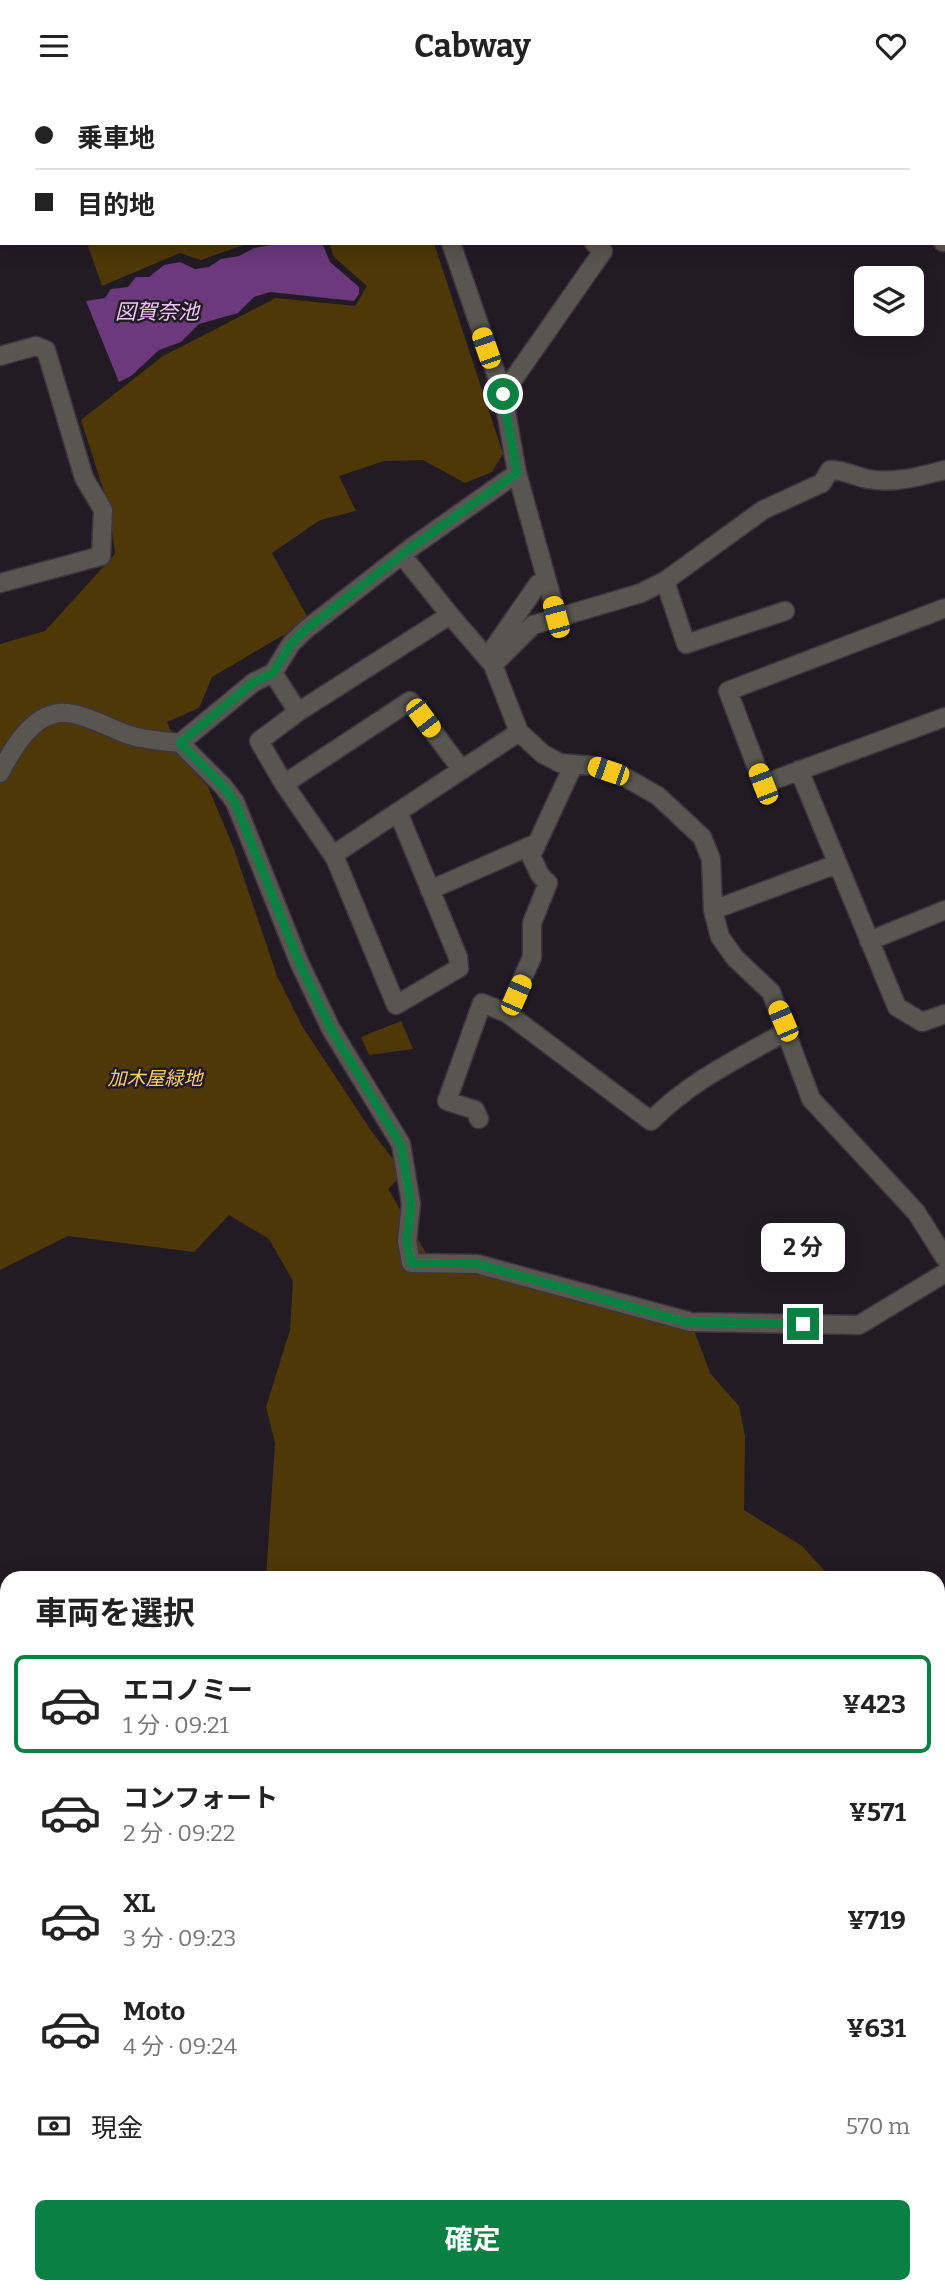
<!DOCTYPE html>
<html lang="ja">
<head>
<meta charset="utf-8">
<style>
  :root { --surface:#fff; --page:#f6f6f6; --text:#222; --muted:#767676; --line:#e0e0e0; --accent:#0b8043 }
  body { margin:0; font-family:Bitter,"Noto Sans JP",serif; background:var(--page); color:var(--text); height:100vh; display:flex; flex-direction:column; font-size:26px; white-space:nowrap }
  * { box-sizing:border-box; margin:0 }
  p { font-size:23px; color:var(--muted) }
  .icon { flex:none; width:38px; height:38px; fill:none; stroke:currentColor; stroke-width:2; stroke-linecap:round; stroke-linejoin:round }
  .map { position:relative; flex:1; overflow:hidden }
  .details { position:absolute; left:0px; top:1480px; width:945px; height:723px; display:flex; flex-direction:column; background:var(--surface); border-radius:21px 21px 0 0; box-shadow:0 4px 18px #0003 }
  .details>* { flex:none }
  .hud { position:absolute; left:0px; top:0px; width:945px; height:154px; box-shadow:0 4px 18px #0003; display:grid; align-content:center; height:154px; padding:0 35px; background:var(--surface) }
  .tools { position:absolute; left:854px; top:175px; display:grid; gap:14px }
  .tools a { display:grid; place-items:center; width:70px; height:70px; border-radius:10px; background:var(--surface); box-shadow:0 4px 18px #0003; font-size:35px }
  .end { position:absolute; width:32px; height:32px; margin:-16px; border:9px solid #0b8043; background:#fff; box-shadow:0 0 0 4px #fff }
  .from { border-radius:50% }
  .bubble { position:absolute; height:49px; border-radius:10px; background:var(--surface); box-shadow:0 4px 18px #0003; font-size:23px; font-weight:700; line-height:49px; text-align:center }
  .car { position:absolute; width:21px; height:42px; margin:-21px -10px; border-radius:9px; box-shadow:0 0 5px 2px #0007; background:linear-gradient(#f5c518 24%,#345 0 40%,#f5c518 0 76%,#345 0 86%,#f5c518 0) }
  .hud b { display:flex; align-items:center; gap:24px; height:66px; font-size:26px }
  .hud b+b { border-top:2px solid var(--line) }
  .hud i { width:18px; height:18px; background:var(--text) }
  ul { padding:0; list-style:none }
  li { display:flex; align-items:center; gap:21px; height:98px; margin:0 14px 10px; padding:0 21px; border:4px solid transparent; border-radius:10px }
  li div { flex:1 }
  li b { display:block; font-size:26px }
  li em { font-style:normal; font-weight:700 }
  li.current { border-color:var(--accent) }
  li>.icon { width:63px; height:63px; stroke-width:1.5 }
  h2 { padding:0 35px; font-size:32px; line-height:84px }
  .pay { display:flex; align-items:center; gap:18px; height:77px; padding:0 35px; font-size:26px }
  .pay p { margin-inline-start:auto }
  .action { display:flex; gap:14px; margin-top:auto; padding:14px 35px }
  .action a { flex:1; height:80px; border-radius:10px; background:var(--accent); color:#fff; font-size:28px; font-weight:700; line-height:80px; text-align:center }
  header { display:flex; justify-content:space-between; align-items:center; height:91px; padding:0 35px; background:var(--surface); font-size:32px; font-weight:700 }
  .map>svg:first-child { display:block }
  .green { fill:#4f3807 }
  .water { fill:#6c397c }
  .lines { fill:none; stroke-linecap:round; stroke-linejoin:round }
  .minor-casing { stroke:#3d363f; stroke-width:21 }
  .minor { stroke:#595651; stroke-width:18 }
  .route { stroke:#0b8043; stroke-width:9 }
  .labels { text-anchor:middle; stroke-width:5; stroke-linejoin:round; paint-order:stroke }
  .park-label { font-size:19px; font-style:italic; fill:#fecd75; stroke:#221b24 }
  .water-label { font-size:21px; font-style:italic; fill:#f0c5fe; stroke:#221b24 }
</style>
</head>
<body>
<header><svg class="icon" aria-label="menu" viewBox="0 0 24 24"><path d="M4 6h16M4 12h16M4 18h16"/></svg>Cabway<svg class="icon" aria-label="heart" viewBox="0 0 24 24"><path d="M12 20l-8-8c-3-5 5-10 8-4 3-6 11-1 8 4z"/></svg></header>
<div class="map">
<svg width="945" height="2203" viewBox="0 0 945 2203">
  <rect width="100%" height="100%" fill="#221b24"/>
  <!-- green -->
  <path class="green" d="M 0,0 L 301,0 L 2,2 L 0,132 Z
    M 87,152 L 249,152 L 201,169 L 180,162 L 102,195 Z
    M 329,152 L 434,152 L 503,363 L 492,381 L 465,392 L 423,369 L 384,370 L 339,385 L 356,420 L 320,429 L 272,462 L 309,529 L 212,586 L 199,617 L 167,631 L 183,668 L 208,696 L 234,758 L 277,885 L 302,935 L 372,1041 L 404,1082 L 388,1098 L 430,1169 L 691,1231 L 710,1282 L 739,1315 L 745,1345 L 744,1419 L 802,1455 L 831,1487 L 266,1487 L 275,1352 L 266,1316 L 290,1239 L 293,1190 L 269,1148 L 229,1124 L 194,1161 L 68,1145 L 0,1179 L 0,553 L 45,540 L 115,463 L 109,416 L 81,329 L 163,265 L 276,207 L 355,215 L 367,195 L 334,166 Z
    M 401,930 L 413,958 L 369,964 L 361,946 Z
    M 938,1542 L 945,1543 L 945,1864 L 938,1857 Z
    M 397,2196 L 635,2196 L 633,2203 L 395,2203 Z"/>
  <!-- water -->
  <path class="water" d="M 282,152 L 322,152 L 330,171 L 359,196 L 359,203 L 354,210 L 270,201 L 254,206 L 238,222 L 199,233 L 181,251 L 159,259 L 131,285 L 119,291 L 86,210 L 105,207 L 111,198 L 128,196 L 136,186 L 149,186 L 164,174 L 180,171 L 195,178 L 209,176 L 221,168 L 239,165 L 254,157 Z"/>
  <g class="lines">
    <defs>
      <path id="minor" d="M 390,0 L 391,2
        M 704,0 L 705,2
        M 496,2 L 497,0
        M 891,2 L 897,0
        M 943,151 L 945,151
        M 451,152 L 503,303
        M 0,265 L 36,255 L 46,259 L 84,387 L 103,419 L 101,465 L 0,492
        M 402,464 L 450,524 L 493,574 L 519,641 L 543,663 L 560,672 L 594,675 L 623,685 L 658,705 L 702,746 L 711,768 L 713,819 L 720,846 L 735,867 L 771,901 L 811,1008 L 916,1121 L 945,1167
        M 665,490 L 686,553 L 785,520
        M 945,517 L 728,600 L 763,693 L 945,626
        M 557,526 L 517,382 L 503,303 L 603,160 L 594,152
        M 493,574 L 533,534 L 641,502 L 665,490 L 763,419 L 822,392 L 830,379 C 844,379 854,385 868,388 C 893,393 921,385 945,379
        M 493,574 L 493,558 L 538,493
        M 273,582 L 298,621
        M 180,652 L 223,695 L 235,711 L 299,871 L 331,938 L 401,1053 L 411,1113 L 407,1150 L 411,1172 L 477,1173 L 691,1231 L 859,1234 L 945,1182
        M 799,679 L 897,916 L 922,931 L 945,923
        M 0,682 C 11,660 31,625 59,622 C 79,620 108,636 126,643 C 143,649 162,650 180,652 L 254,591 L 273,582 L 291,553 L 304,540 L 412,456 L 517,382
        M 284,693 L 410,610 L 462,679
        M 398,721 L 458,866 L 459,877 L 396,914 L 335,767 L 284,693 L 259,650 L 298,621 L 450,524
        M 333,764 L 519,641
        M 430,799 L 537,752
        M 713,819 L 837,773
        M 869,850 L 945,819
        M 507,922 L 532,866 L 532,832 L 548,792 L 540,784 L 531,765 L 574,673
        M 479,1028 L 475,1019 L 447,1010 L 482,912 L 507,922 L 651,1030 C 690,990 739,967 787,940
        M 0,1595 L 7,1595
        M 0,1687 L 7,1687
        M 0,1938 L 7,1939
        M 0,2199 L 52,2203
        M 156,2203 L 156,2196
        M 301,2203 L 301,2196
        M 357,2203 L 359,2196"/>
    </defs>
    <!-- minor casing -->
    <use href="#minor" class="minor-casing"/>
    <!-- minor -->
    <use href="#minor" class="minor"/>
  </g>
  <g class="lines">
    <!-- route -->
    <path class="route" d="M 503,303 L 517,382 L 412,456 L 304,540 L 291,553 L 273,582 L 254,591 L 180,652 L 223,695 L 235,711 L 299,871 L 331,938 L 401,1054 L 411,1113 L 407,1150 L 411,1172 L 477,1173 L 685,1231 L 803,1233"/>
  </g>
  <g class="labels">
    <!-- park labels -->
    <g class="park-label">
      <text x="155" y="994">加木屋緑地</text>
    </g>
    <!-- water labels -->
    <g class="water-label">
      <text x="157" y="228">図賀奈池</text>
    </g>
  </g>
</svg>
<div class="tools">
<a><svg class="icon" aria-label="layers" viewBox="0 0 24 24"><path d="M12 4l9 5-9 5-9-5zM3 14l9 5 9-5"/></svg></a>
</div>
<i class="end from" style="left:503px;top:303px"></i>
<i class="end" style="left:803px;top:1233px"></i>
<div class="bubble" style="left:761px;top:1132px;width:84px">2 分</div>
<i class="car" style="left:486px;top:257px;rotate:341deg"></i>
<i class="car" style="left:556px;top:526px;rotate:345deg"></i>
<i class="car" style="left:423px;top:627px;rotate:143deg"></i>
<i class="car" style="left:608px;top:680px;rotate:289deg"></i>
<i class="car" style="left:763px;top:693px;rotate:339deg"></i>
<i class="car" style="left:516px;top:904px;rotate:24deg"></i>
<i class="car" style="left:783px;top:930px;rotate:337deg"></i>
<div class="hud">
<b><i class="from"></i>乗車地</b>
<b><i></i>目的地</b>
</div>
<section class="details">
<h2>車両を選択</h2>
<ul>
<li class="current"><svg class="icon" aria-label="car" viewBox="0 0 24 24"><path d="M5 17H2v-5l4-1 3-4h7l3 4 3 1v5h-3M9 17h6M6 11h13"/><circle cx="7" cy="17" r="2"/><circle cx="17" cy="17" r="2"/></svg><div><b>エコノミー</b><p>1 分 · 09:21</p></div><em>¥423</em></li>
<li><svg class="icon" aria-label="car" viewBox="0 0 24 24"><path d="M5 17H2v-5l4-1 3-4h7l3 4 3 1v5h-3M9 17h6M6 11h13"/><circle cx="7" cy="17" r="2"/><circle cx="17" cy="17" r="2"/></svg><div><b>コンフォート</b><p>2 分 · 09:22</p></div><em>¥571</em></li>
<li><svg class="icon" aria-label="car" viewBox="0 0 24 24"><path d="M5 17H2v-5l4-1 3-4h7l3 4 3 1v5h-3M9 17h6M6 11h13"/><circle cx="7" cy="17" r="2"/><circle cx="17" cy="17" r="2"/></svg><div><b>XL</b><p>3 分 · 09:23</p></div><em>¥719</em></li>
<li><svg class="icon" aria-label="car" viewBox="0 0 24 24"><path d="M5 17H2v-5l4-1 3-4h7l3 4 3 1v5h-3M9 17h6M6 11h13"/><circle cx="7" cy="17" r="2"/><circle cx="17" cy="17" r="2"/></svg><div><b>Moto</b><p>4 分 · 09:24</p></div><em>¥631</em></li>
</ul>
<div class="pay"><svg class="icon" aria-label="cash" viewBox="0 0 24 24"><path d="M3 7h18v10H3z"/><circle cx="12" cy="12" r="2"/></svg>現金<p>570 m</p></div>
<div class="action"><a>確定</a></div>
</section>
</div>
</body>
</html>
